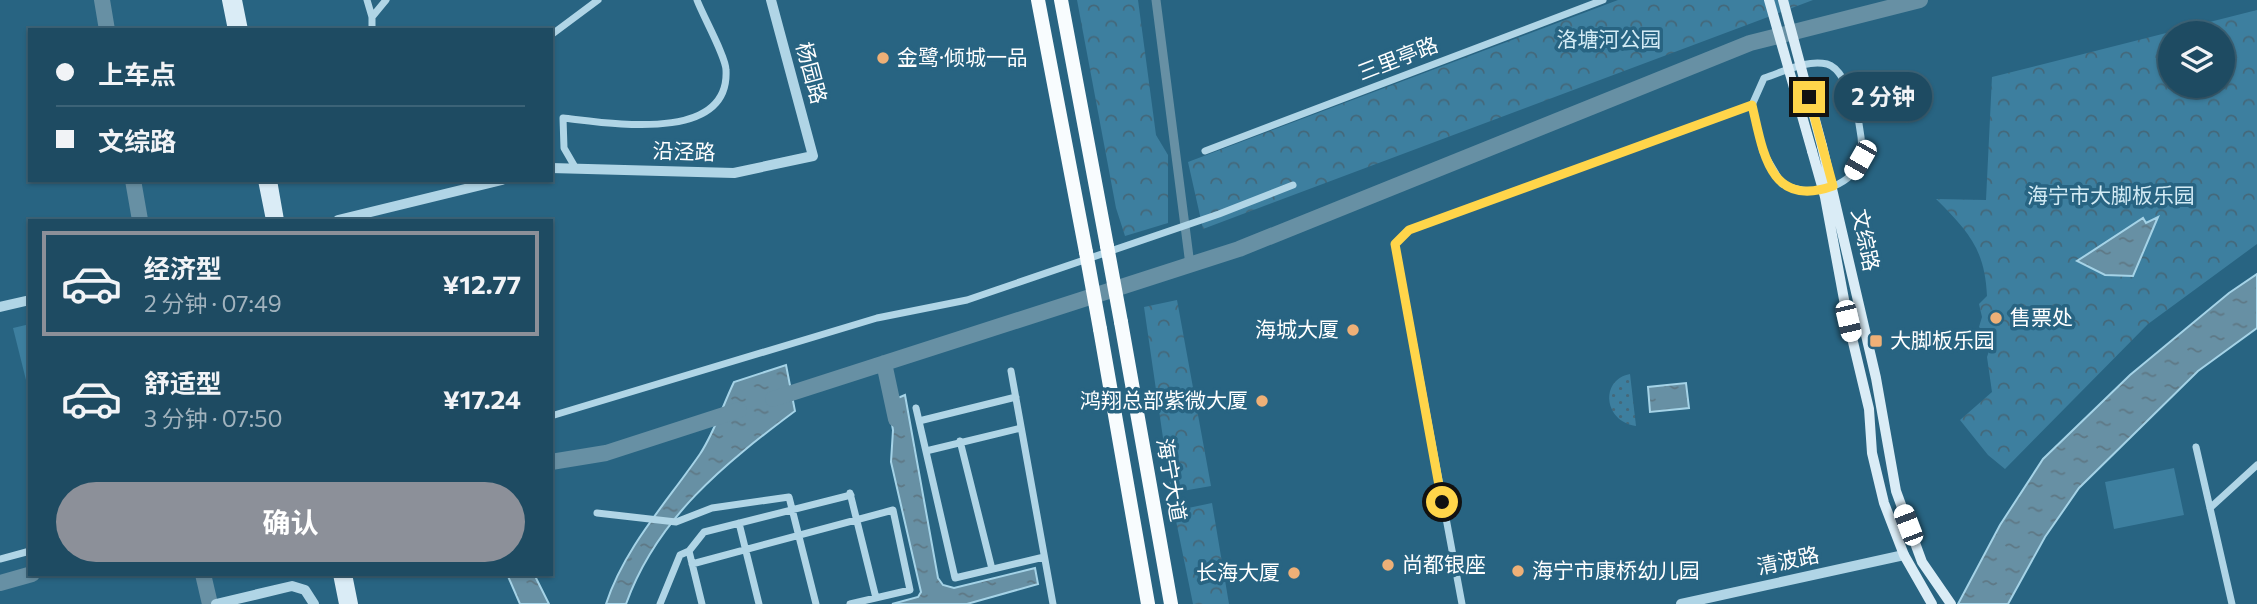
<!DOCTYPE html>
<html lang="zh">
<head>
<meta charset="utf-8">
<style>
  :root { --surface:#1e4b62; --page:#265268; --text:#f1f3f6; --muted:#a1b3be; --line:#3c6377; --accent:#8c9099 }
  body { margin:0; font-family:Commissioner,"Noto Sans SC",sans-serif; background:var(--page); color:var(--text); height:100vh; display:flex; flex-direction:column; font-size:26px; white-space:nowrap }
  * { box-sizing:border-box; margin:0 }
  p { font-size:23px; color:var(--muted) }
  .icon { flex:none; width:38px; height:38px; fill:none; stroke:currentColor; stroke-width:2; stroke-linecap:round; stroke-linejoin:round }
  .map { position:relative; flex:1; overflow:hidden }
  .details { position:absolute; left:28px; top:219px; width:525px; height:357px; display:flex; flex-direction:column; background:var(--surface); border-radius:0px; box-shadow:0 2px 5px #0004,0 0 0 2px var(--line) }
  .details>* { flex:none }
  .banner { position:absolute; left:28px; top:28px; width:525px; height:154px; border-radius:0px; box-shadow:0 2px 5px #0004,0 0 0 2px var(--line); display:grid; align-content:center; height:154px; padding:0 28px; background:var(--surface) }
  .buttons { position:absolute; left:2158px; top:21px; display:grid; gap:14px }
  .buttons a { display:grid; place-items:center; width:77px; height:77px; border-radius:50%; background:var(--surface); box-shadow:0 2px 5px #0004,0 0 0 2px var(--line); font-size:35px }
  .end { position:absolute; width:32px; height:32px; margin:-16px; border:9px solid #ffd54a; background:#111; box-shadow:0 0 0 4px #111 }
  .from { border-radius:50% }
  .bubble { position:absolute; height:49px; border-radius:24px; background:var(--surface); box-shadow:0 2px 5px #0004,0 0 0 2px var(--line); font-size:23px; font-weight:700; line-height:49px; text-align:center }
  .car { position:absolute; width:21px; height:42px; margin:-21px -10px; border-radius:9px; box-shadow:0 0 5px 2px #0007; background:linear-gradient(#fff 24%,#345 0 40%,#fff 0 76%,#345 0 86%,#fff 0) }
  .banner b { display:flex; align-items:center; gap:24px; height:66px; font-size:26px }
  .banner b+b { border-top:2px solid var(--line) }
  .banner i { width:18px; height:18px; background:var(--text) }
  ul { padding:12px 0 0; list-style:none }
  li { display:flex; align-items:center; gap:21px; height:105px; margin:0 14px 10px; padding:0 14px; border:4px solid transparent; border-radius:0px }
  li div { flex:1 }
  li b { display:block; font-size:26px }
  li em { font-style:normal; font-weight:700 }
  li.current { border-color:var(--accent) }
  li>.icon { width:63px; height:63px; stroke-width:1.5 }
  .cta { display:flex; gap:14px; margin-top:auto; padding:14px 28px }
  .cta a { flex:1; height:80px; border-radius:42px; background:var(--accent); color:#fff; font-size:28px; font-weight:700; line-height:80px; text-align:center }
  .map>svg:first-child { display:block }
  .grass { fill:url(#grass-dots) }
  .forest { fill:url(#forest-crowns); fill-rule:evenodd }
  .pitch { fill:#3d7f9f }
  .water { fill:url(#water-ripples); stroke:#a5d3e7; stroke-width:2 }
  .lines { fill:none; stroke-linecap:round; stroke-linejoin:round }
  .canal { stroke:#6790a4; stroke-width:9 }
  .river { stroke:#6790a4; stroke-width:16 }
  .minor { stroke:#b0d5e6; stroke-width:7 }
  .tertiary { stroke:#b0d5e6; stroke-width:10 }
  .secondary { stroke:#daecf6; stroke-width:10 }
  .trunk { stroke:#f8fcfe; stroke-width:14 }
  .secondary-bridge { stroke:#daecf6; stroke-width:10 }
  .trunk-bridge { stroke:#f8fcfe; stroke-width:14 }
  .route { stroke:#ffd54a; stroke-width:9 }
  .poi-dot { fill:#eeb077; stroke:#286482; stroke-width:2.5 }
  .labels { text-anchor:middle; stroke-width:7; stroke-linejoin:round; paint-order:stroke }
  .park-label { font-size:21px; fill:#d3ebf5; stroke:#286482 }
  .poi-label { font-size:21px; fill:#fff; stroke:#286482; text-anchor:start }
  .street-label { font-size:21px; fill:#fff; stroke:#286482 }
</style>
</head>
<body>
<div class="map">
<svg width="2257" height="604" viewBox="0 0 2257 604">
  <defs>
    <pattern id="grass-dots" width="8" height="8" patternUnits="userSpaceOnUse" patternTransform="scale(1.75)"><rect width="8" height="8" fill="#3d7f9f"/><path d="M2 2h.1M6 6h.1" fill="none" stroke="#44687a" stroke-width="1.8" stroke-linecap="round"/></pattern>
    <pattern id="forest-crowns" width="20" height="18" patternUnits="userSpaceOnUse" patternTransform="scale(1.75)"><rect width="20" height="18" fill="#3d7f9f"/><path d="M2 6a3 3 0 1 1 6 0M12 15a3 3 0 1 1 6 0" fill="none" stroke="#44687a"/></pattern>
    <pattern id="water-ripples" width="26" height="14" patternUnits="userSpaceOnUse" patternTransform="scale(1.75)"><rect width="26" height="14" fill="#6790a4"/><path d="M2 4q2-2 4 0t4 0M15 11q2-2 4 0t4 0" fill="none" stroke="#5e7885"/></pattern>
  </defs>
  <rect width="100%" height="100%" fill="#286482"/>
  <!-- grass -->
  <path class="grass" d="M 1630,374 L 1636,426 C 1604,422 1599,380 1630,374 Z"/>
  <!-- forest -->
  <path class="forest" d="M 1077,0 L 1138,0 L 1156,135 L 1168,155 L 1168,223 L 1125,236 L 1116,208 Z
    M 1618,0 L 1813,0 L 1203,229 L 1188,162 Z
    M 2257,10 L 2257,244 L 2148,324 L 2005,469 L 1988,455 L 1960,420 L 1992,392 L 1987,357 L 1992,342 L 1979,327 L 1982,317 L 1979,304 L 1987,296 C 1985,249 1968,231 1936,199 L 1986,200 L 1992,77 ZM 2170,33 L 2222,33 L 2222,86 L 2170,86 Z
    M 1177,300 L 1211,486 L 1171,493 L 1144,307 Z
    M 1212,503 L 1229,604 L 1193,604 L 1174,511 Z"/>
  <!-- pitch -->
  <path class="pitch" d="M 30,324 L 30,396 L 13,328 Z
    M 2174,468 L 2184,515 L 2114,529 L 2105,482 Z"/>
  <!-- water -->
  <path class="water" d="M 2158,217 L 2133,276 L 2105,275 L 2077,261 L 2143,218 L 2146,223 Z
    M 2257,274 L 2257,328 L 2198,371 L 2079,488 L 2045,537 L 2008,604 L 1958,604 L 2000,525 L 2043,459 L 2130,375 L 2229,293 Z
    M 786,365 L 795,411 C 724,464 657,518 626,604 L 606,604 C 624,548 667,502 700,454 C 714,433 723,405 734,382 Z
    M 1686,383 L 1689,408 L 1650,412 L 1648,387 Z
    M 905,395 L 938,578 L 943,585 L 954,588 L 1035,568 L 1038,584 L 967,604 L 892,604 L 918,597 L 921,592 L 891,462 L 893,430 L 888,402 Z
    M 507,574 L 534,574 L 549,604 L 520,604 Z"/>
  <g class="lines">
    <!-- canal -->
    <path class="canal" d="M 1156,0 L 1190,265"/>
    <!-- river -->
    <path class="river" d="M 102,0 L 107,30
      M 133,180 L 140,220
      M 884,363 L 896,419
      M 773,399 L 1239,249 L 1750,43 L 1920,0
      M 551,462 L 606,453 L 739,410
      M 203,574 L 210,604
      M 0,583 L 32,574"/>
    <!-- minor -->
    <path class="minor" d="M 367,0 L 372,17 L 372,30
      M 372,17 L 386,0
      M 551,35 L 598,0
      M 551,115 L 551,142
      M 1205,151 L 1603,0
      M 575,167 L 564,148 L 563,118 C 609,123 730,144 726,70 C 726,57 703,16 697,0
      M 1011,371 L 1053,604
      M 916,408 L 955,578 L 1044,557
      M 551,416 L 877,318 L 967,300 L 1219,214 L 1293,185
      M 919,421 L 1016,397
      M 960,441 L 992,569
      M 2196,447 L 2232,604
      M 926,451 L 1021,428
      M 850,493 L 876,598
      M 2210,508 L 2257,465
      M 597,513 L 676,522 L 712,508 L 789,497 L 816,604
      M 739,523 L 759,604
      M 689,551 L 702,604
      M 0,559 L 30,551
      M 692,564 L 893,510 L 910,590 L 850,604
      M 660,604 L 680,555 L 689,551 L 704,532 L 851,495
      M 1462,604 L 1395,244 L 1409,230 L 1752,105 L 1764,78 C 1783,72 1807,59 1827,64 C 1850,70 1867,139 1860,160 C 1856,173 1846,181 1834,186 C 1814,193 1801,192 1782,184 L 1763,152 L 1752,105"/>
    <!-- tertiary -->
    <path class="tertiary" d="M 551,168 L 734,173 L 813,156 L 771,0
      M 338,220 L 502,180
      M 0,307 L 30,300
      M 216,604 L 292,586 L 305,590 L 314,604
      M 1681,604 L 1904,555"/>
    <!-- secondary -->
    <path class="secondary" d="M 227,0 L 233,30
      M 237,0 L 243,30
      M 1822,146 L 1876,378 L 1896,491 L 1922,562 L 1951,604
      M 1812,151 L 1825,197 L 1848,321 L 1869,409 L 1872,453 L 1884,503 L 1904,555 L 1932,604
      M 263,180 L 271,220
      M 272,180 L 279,220
      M 338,574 L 344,604
      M 347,574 L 353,604"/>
    <!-- trunk -->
    <path class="trunk" d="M 1038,0 L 1086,252
      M 1061,0 L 1107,246
      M 1121,322 L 1171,604
      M 1100,329 L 1148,604"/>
    <!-- secondary-bridge -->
    <path class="secondary-bridge" d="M 1769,0 L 1812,151
      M 1783,0 L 1822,146"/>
    <!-- trunk-bridge -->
    <path class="trunk-bridge" d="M 1107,246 L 1121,322
      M 1086,252 L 1100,329"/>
  </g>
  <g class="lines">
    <!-- route -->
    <path class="route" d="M 1442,502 L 1395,244 L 1409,230 L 1752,105 C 1763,151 1769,209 1833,186 L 1809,97"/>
  </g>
  <!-- markers -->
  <g class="poi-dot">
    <circle cx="883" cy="58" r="7"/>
    <circle cx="1996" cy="318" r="7"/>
    <circle cx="1353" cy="330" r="7"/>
    <rect x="1869" y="334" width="14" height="14" rx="3.5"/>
    <circle cx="1262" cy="401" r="7"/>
    <circle cx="1388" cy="565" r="7"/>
    <circle cx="1518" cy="571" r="7"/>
    <circle cx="1294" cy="573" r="7"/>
  </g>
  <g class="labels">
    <!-- park labels -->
    <g class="park-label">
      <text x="1609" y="47">洛塘河公园</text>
      <text x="2111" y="203">海宁市大脚板乐园</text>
    </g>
    <!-- poi labels -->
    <g class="poi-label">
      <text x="897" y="65">金鹭·倾城一品</text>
      <text x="2010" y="325">售票处</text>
      <text x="1339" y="337" text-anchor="end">海城大厦</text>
      <text x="1890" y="348">大脚板乐园</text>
      <text x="1248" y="408" text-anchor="end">鸿翔总部紫微大厦</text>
      <text x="1402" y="572">尚都银座</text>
      <text x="1532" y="578">海宁市康桥幼儿园</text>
      <text x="1280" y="580" text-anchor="end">长海大厦</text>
    </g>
    <!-- street labels -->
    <g class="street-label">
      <text transform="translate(1398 59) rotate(-21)" y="7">三里亭路</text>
      <text transform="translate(811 73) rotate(75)" y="7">杨园路</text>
      <text transform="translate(684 152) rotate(2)" y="7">沿泾路</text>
      <text transform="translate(1865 240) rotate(78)" y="7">文综路</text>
      <text transform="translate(1171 480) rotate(80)" y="7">海宁大道</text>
      <text transform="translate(1788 561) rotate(-12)" y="7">清波路</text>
    </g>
  </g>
</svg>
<div class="buttons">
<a><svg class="icon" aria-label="layers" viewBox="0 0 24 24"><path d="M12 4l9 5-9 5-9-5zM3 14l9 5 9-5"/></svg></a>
</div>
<i class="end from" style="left:1442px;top:502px"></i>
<i class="end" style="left:1809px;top:97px"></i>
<div class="bubble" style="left:1834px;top:72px;width:98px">2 分钟</div>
<i class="car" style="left:1860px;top:160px;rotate:210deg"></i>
<i class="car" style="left:1848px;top:321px;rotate:167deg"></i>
<i class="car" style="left:1908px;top:525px;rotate:339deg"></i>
<div class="banner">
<b><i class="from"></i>上车点</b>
<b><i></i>文综路</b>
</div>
<section class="details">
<ul>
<li class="current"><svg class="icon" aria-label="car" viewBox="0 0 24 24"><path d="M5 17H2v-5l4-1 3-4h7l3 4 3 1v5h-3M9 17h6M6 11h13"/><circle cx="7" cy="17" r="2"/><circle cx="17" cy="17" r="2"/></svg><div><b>经济型</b><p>2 分钟 · 07:49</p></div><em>¥12.77</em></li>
<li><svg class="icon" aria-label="car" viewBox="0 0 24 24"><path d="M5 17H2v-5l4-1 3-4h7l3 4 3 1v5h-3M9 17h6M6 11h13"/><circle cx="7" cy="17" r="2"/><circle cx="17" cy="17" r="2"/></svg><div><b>舒适型</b><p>3 分钟 · 07:50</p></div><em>¥17.24</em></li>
</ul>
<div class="cta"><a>确认</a></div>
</section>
</div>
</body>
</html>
